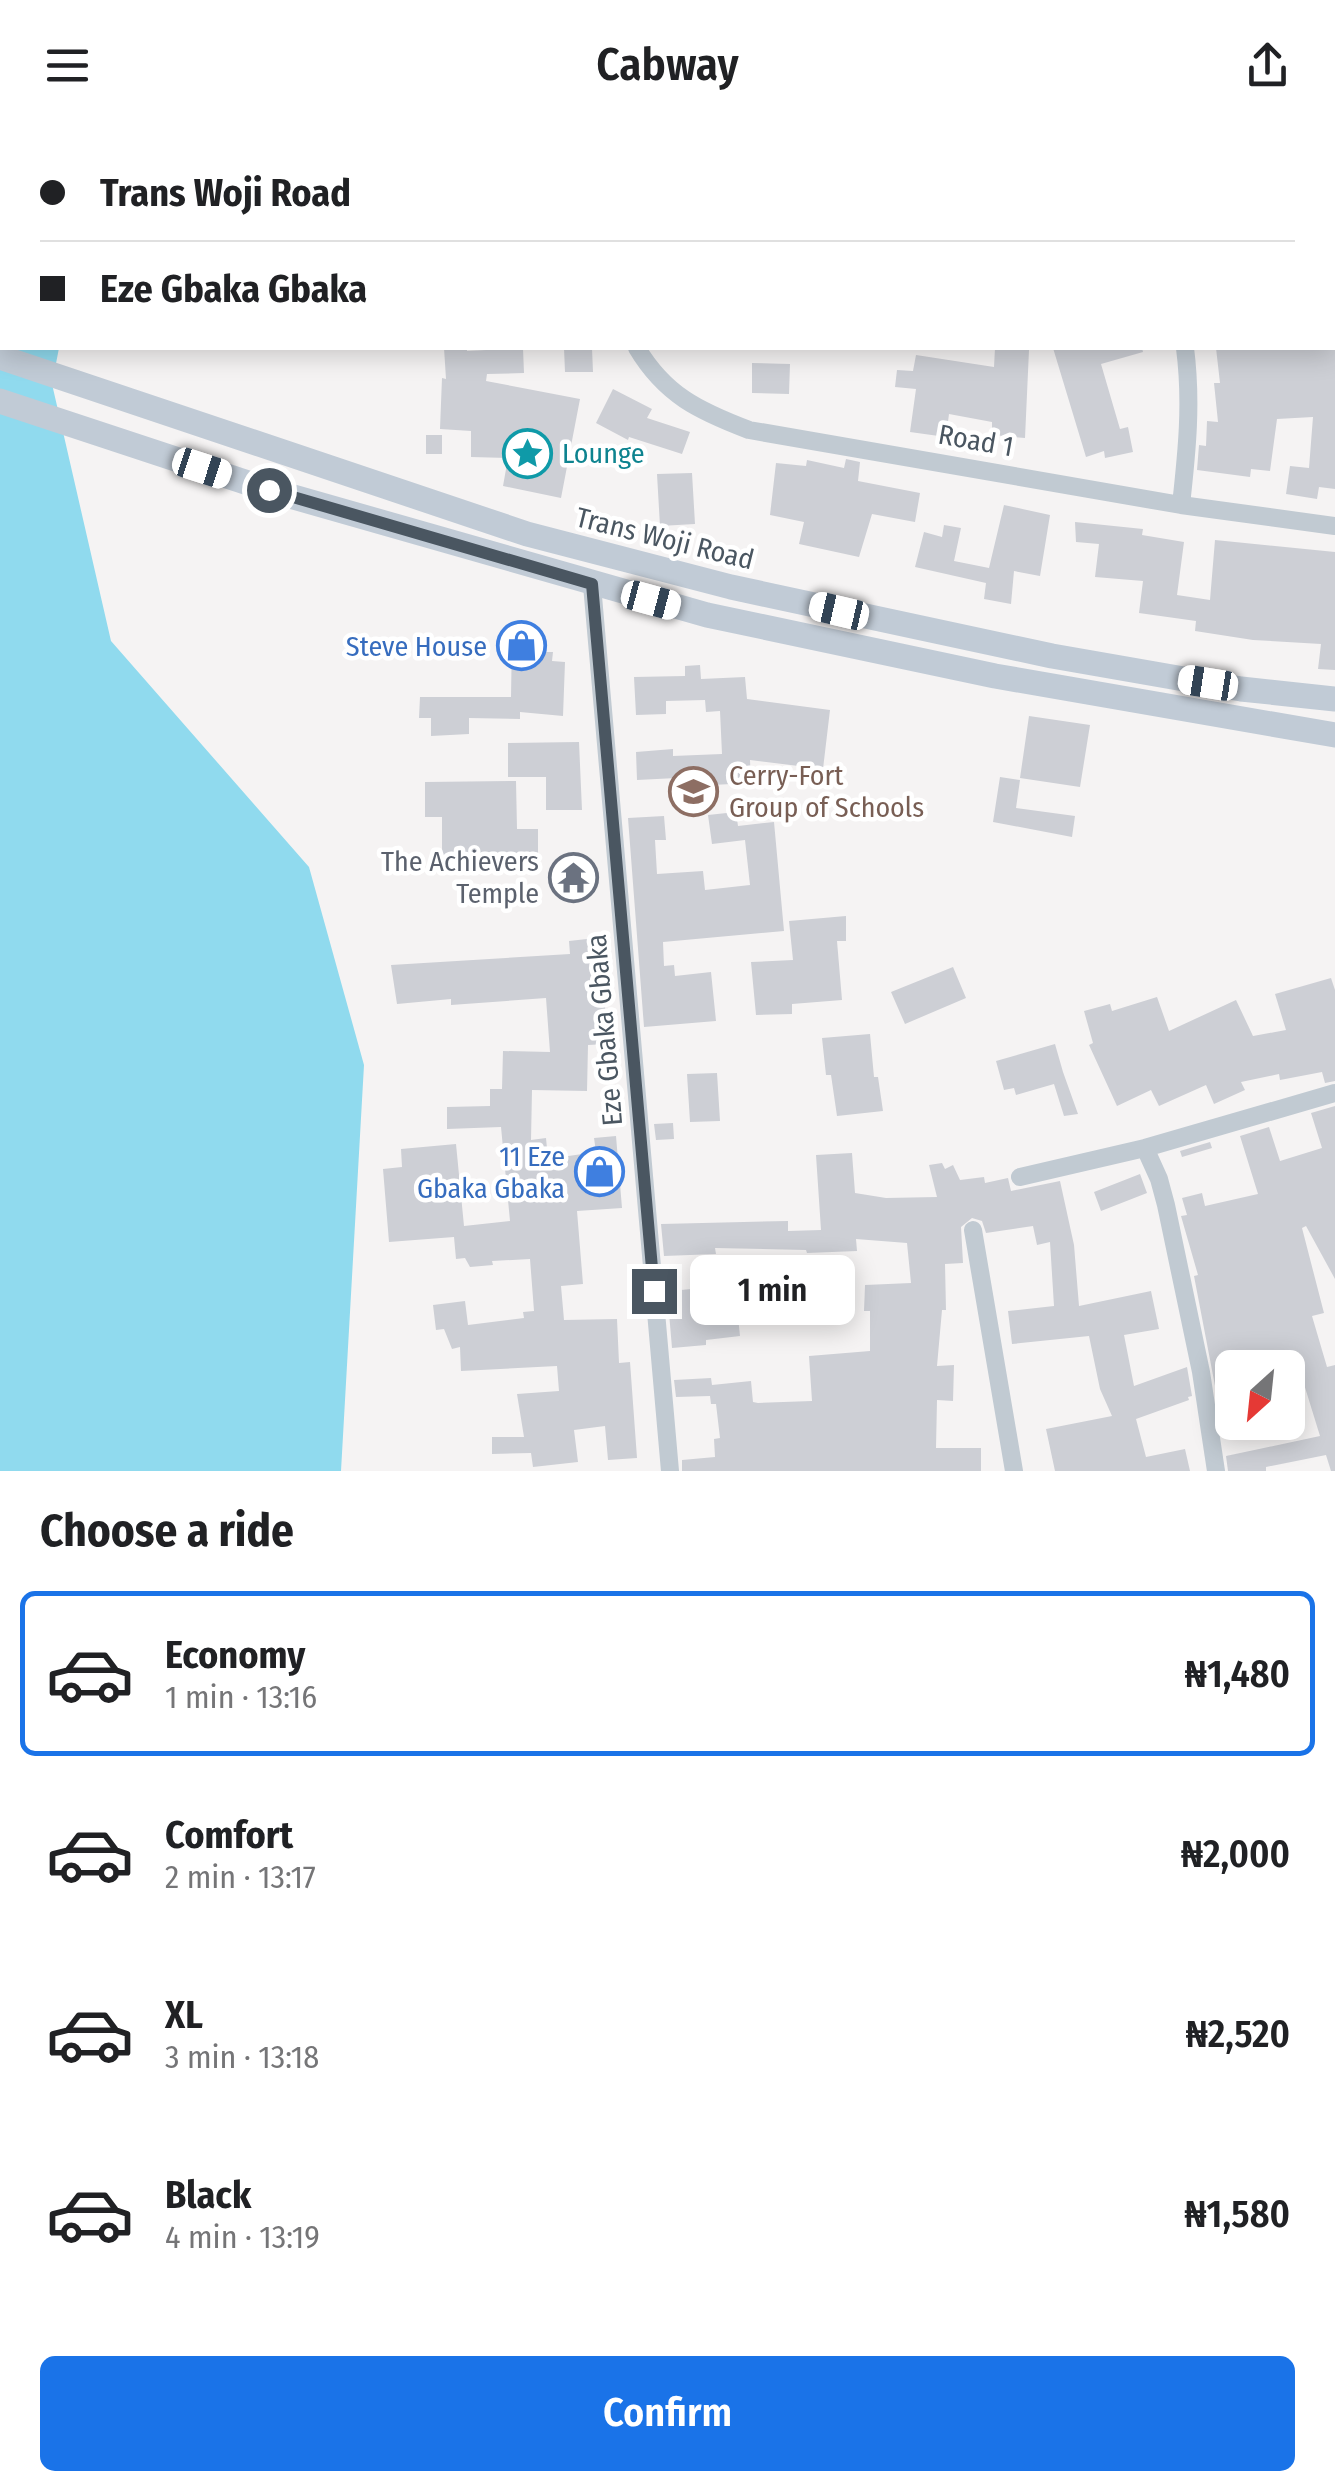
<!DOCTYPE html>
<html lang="en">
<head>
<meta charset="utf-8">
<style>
  :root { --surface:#fff; --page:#f2f2f2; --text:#202124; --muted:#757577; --line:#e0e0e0; --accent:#1a73e8 }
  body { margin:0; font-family:"Fira Sans Condensed",sans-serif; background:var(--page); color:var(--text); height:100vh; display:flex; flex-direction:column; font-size:38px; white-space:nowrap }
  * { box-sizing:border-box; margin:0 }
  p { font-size:32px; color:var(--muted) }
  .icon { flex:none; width:55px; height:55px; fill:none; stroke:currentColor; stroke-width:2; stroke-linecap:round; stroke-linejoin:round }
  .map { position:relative; height:1341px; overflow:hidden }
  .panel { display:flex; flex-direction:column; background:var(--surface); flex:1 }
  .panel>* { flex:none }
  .guide { position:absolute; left:0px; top:0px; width:1335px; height:220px; box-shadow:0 5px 25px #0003; display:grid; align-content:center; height:220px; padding:0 40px; background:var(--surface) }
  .needle { width:65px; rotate:207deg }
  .controls { position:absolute; left:1215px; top:1220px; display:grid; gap:20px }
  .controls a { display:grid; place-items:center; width:90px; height:90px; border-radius:15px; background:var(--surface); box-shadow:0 5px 25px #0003; font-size:50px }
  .end { position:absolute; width:45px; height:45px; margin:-22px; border:12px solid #4a5661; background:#fff; box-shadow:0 0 0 5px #fff }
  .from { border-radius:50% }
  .bubble { position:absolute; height:70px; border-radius:15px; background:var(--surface); box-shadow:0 5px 25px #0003; font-size:32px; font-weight:600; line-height:70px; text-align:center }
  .car { position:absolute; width:30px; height:60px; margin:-30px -15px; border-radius:12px; box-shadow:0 0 8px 2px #0007; background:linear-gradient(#fff 24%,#345 0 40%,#fff 0 76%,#345 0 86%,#fff 0) }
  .guide b { display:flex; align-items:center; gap:35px; height:95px; font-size:38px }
  .guide b+b { border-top:2px solid var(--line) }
  .guide i { width:25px; height:25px; background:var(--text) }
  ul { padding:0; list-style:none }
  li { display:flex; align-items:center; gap:30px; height:165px; margin:0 20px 15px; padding:0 20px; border:5px solid transparent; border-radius:15px }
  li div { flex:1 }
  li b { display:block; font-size:38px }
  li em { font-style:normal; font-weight:600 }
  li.selected { border-color:var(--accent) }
  li>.icon { width:90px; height:90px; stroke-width:1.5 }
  h2 { padding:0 40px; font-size:45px; line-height:120px }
  .primary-button { display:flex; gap:20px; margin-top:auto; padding:20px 40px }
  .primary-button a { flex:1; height:115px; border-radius:15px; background:var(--accent); color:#fff; font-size:40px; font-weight:600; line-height:115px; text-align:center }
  header { display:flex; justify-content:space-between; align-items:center; height:130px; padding:0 40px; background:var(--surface); font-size:45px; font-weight:600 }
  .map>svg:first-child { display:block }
  .water { fill:#90daee }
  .building { fill:#cdcfd5 }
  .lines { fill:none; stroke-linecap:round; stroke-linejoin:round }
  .street { stroke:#c1cad2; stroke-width:18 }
  .secondary { stroke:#c1cbd6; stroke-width:25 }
  .route { stroke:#4a5661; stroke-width:12 }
  .labels { text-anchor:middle; stroke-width:9; stroke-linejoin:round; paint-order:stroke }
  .street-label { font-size:28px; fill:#4a5661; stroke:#fff }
  .culture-label { font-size:28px; fill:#0d838f; stroke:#fff; text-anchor:start }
  .shop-label { font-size:28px; fill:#366cbe; stroke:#fff; text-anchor:end }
  .education-label { font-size:28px; fill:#785e54; stroke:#fff; text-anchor:start }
  .worship-label { font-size:28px; fill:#5b616d; stroke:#fff; text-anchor:end }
</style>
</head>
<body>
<header><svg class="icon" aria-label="menu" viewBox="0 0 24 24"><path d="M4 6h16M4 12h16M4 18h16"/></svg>Cabway<svg class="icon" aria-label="share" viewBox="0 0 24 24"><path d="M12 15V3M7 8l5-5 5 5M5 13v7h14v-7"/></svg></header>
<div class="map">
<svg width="1335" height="1341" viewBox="0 0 1335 1341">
  <rect width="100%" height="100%" fill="#f5f3f3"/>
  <!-- water -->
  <path class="water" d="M 0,0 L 102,0 L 2,2 L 2,218 L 59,218 L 52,254 L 111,511 L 309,737 L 364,935 L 341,1341 L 0,1341 Z"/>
  <!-- building -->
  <path class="building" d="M 444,218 L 467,218 L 467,221 L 523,218 L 524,243 L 487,244 L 486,251 L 580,269 L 561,368 L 503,356 L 508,328 L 471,327 L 471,301 L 440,299 L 442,248 L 446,249 Z
    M 564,218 L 592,218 L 593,242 L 565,242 Z
    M 995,218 L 1029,220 L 1025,308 L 992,305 L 992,292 L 949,284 L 946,307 L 910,302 L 916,259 L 895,257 L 897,240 L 913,241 L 916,225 L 994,237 Z
    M 1053,218 L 1142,218 L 1143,222 L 1101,234 L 1120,299 L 1128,297 L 1133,322 L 1105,328 L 1104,321 L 1086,327 Z
    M 1216,218 L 1335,218 L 1335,359 L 1319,357 L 1317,369 L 1286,364 L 1290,336 L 1309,338 L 1313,287 L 1277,289 L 1270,341 L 1251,339 L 1250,347 L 1197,340 L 1199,315 L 1206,316 L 1207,291 L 1218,292 L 1214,253 L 1220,253 Z
    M 752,233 L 790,234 L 789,264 L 752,263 Z
    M 613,259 L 652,279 L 647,288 L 690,302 L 682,324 L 629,307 L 628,310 L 596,293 Z
    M 426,305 L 442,305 L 442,324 L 426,324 Z
    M 846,329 L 860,332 L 858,351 L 920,363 L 915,392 L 872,384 L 859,427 L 799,414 L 804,392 L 770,385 L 776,333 L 806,336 L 807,330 L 844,338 Z
    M 692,343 L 695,394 L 660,396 L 657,344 Z
    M 1004,375 L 1050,385 L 1040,446 L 1014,441 L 1011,474 L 984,469 L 986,453 L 915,437 L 924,402 L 942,407 L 944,395 L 961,398 L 954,431 L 989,438 Z
    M 1075,392 L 1143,399 L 1142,405 L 1184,412 L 1177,465 L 1210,470 L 1215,410 L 1335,422 L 1335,540 L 1318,539 L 1321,514 L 1253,510 L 1195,501 L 1196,491 L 1139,483 L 1143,451 L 1095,447 L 1099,414 L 1076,412 Z
    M 542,505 L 543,522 L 553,522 L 552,531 L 565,532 L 563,586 L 520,582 L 520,589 L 469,588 L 469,604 L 431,606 L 431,588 L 419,588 L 420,567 L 511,567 L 512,506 Z
    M 700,535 L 701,549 L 745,547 L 747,569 L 830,580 L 823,639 L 750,630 L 751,653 L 712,655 L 712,649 L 696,650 L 696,647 L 637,650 L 636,622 L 673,619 L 673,626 L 722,624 L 720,581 L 706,582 L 705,570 L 666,571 L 666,584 L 636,585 L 634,547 L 685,546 L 685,536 Z
    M 1029,586 L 1090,595 L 1080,657 L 1020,648 Z
    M 579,612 L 582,680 L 546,680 L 546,647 L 508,647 L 508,613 Z
    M 1000,647 L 1020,650 L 1016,678 L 1075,686 L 1072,707 L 993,692 Z
    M 516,651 L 517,699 L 538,699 L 538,740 L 442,741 L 442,687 L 425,687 L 425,652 Z
    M 736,682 L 738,696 L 774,692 L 784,801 L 663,812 L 664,836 L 674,835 L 675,846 L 711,842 L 716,891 L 644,897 L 628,688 L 664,686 L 666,710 L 655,710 L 657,744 L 703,741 L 705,760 L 750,755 L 745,710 L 712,714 L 708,685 Z
    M 846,786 L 846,811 L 837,811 L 842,870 L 792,874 L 792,884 L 756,885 L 751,832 L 793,830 L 789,791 Z
    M 596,808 L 600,856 L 604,856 L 607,914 L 588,915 L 587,961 L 532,960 L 531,1010 L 546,1008 L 548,1029 L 596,1022 L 594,1008 L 616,1006 L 622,1078 L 577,1081 L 583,1154 L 561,1156 L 564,1190 L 617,1189 L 619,1233 L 630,1232 L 637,1328 L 608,1330 L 605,1296 L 574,1300 L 578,1332 L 533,1337 L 531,1323 L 492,1324 L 492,1307 L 524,1307 L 517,1264 L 559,1261 L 557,1236 L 461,1241 L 460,1217 L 452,1219 L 444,1199 L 436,1200 L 433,1175 L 465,1171 L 468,1195 L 524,1188 L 523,1182 L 534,1181 L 530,1129 L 492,1131 L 493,1135 L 470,1137 L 465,1128 L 456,1129 L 454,1107 L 389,1112 L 383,1039 L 402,1037 L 401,1019 L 456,1014 L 464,1096 L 510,1091 L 501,997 L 447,999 L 447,977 L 490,976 L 490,959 L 502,959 L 503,921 L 550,922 L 546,868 L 451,875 L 451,869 L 397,874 L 391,835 L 570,824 L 569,811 Z
    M 953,837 L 966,868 L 905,894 L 891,862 Z
    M 1331,848 L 1335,860 L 1335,951 L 1325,953 L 1322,942 L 1280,950 L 1279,944 L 1241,952 L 1245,960 L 1214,974 L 1206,955 L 1159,976 L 1151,960 L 1117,976 L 1089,915 L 1093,913 L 1084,881 L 1110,874 L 1112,881 L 1157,867 L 1169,901 L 1236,870 L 1253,906 L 1286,900 L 1275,864 Z
    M 870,904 L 874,947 L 878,947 L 883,981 L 837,986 L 831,945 L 826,945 L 822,908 Z
    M 1055,914 L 1063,942 L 1078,984 L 1064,986 L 1054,954 L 1016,965 L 1014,958 L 1004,960 L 996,931 Z
    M 717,943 L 720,991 L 690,992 L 687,944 Z
    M 1335,976 L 1335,1149 L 1306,1096 L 1302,1098 L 1324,1183 L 1312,1186 L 1327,1237 L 1335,1235 L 1335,1341 L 1331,1341 L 1326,1325 L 1266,1337 L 1266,1341 L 1228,1341 L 1226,1326 L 1320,1306 L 1299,1238 L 1232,1238 L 1232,1257 L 1216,1261 L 1194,1146 L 1198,1145 L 1181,1086 L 1187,1085 L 1182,1068 L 1202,1063 L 1205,1076 L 1258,1064 L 1240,1006 L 1269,997 L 1280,1031 L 1322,1018 L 1311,983 Z
    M 673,993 L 674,1009 L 656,1010 L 654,994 Z
    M 1210,1012 L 1212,1018 L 1182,1027 L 1180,1021 Z
    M 852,1023 L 855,1063 L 886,1068 L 937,1067 L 929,1035 L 942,1033 L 945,1039 L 953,1035 L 960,1050 L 984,1047 L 985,1053 L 1008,1048 L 1011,1061 L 1060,1051 L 1074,1115 L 1079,1176 L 1151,1161 L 1159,1199 L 1124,1205 L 1134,1256 L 1187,1237 L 1192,1266 L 1188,1267 L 1189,1270 L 1136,1289 L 1146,1327 L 1185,1319 L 1190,1341 L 1055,1341 L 1046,1299 L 1112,1286 L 1100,1259 L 1089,1206 L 1012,1214 L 1008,1181 L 1054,1176 L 1050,1112 L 1037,1115 L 1033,1096 L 986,1103 L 982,1091 L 972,1088 L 961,1097 L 963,1133 L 945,1134 L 946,1180 L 942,1180 L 937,1236 L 954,1235 L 953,1271 L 937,1270 L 936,1318 L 981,1318 L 981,1341 L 682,1341 L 682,1330 L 715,1327 L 714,1309 L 720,1308 L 716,1274 L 711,1274 L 710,1266 L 676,1267 L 674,1250 L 711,1248 L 712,1255 L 751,1251 L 753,1272 L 758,1273 L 812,1271 L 809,1226 L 870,1221 L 870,1181 L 864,1181 L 865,1155 L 911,1153 L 907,1113 L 856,1109 L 857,1121 L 807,1123 L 806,1120 L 715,1118 L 716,1124 L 664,1126 L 661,1094 L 788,1091 L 788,1101 L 821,1100 L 816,1025 Z
    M 1140,1044 L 1147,1063 L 1101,1081 L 1094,1062 Z
    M 701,1158 L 701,1162 L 735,1158 L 740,1206 L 706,1210 L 706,1215 L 672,1218 L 668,1171 L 672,1171 L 671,1161 Z"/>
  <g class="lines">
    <!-- street -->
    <path class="street" d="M 1116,0 L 1117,2
      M 458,2 L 458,0
      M 622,2 L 622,0
      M 637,218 C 665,265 699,281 749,300 L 1181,375 L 1335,396
      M 1181,375 C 1187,321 1192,272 1185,218
      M 592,455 L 670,1341
      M 1145,1018 L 1159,1049 L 1166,1075 L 1201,1242 L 1216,1341
      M 1020,1047 L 1145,1018 L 1335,963
      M 973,1100 L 1014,1341"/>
    <!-- secondary -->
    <path class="secondary" d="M 0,227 L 527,404 L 731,457 L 1052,526 L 1241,559 L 1335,569
      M 0,271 L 269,360 L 707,485 L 995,546 L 1335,605"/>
  </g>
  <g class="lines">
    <!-- route -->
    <path class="route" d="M 269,360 L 592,454 L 654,1161"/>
  </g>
  <!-- icons -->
  <defs>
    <symbol id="sight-ring" viewBox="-11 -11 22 22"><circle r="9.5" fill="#fff" stroke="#0f9aa8" stroke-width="1.5"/><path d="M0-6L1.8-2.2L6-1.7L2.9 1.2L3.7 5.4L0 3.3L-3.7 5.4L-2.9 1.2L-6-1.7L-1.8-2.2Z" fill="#0f9aa8"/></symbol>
    <symbol id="shop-ring" viewBox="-11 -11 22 22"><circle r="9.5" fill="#fff" stroke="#3f7fe0" stroke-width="1.5"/><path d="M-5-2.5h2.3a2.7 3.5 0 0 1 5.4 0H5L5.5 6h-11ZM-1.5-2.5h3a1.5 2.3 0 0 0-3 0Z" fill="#3f7fe0"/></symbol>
    <symbol id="school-ring" viewBox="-11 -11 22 22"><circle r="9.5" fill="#fff" stroke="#8d6e63" stroke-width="1.5"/><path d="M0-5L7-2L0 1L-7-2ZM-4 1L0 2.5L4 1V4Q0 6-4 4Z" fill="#8d6e63"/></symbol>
    <symbol id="temple-ring" viewBox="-11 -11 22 22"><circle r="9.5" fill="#fff" stroke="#6b7280" stroke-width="1.5"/><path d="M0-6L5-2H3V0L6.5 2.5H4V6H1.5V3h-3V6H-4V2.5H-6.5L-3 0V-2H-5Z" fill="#6b7280"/></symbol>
  </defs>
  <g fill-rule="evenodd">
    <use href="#sight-ring" x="500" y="296" width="55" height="55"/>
    <use href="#shop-ring" x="494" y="488" width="55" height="55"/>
    <use href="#school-ring" x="666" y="634" width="55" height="55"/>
    <use href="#temple-ring" x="546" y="720" width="55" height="55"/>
    <use href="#shop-ring" x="572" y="1014" width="55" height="55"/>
  </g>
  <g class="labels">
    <!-- street labels -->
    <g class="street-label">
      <text transform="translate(976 310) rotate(10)" y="10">Road 1</text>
      <text transform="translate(665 408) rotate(14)" y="10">Trans Woji Road</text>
      <text transform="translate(604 900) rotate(-95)" y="10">Eze Gbaka Gbaka</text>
    </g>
    <!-- culture labels -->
    <g class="culture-label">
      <text x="562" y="333">Lounge</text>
    </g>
    <!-- shop labels -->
    <g class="shop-label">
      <text x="487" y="526">Steve House</text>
      <text x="565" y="1036">11 Eze<tspan x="565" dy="32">Gbaka Gbaka</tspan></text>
    </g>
    <!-- education labels -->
    <g class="education-label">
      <text x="729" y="655">Cerry-Fort<tspan x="729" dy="32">Group of Schools</tspan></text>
    </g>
    <!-- worship labels -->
    <g class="worship-label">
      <text x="539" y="741">The Achievers<tspan x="539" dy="32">Temple</tspan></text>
    </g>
  </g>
</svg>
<div class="controls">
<a><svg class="needle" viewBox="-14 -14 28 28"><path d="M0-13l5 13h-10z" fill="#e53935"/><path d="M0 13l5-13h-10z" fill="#757577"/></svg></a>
</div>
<i class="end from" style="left:269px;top:360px"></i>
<i class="end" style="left:654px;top:1161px"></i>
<div class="bubble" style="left:690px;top:1125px;width:165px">1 min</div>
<i class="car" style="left:202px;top:338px;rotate:108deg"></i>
<i class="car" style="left:651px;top:470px;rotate:105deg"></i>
<i class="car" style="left:839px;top:481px;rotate:283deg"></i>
<i class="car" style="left:1208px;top:553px;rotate:279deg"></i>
<div class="guide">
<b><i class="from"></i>Trans Woji Road</b>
<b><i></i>Eze Gbaka Gbaka</b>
</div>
</div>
<section class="panel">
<h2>Choose a ride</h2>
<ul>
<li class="selected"><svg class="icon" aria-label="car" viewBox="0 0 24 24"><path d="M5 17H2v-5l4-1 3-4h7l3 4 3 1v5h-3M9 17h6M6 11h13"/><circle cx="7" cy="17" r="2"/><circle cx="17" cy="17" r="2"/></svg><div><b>Economy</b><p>1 min · 13:16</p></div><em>₦1,480</em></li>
<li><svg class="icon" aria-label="car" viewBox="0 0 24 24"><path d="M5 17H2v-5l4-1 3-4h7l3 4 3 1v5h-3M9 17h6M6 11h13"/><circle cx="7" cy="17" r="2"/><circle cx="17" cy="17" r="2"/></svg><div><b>Comfort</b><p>2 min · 13:17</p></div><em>₦2,000</em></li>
<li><svg class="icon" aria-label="car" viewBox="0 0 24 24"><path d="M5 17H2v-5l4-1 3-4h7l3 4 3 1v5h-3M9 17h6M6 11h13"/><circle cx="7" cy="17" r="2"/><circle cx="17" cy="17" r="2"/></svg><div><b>XL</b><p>3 min · 13:18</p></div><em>₦2,520</em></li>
<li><svg class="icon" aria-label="car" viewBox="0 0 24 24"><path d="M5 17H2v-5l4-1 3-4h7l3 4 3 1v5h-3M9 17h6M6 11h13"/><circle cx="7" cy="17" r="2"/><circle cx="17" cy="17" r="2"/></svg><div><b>Black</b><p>4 min · 13:19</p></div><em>₦1,580</em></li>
</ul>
<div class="primary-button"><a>Confirm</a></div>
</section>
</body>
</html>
